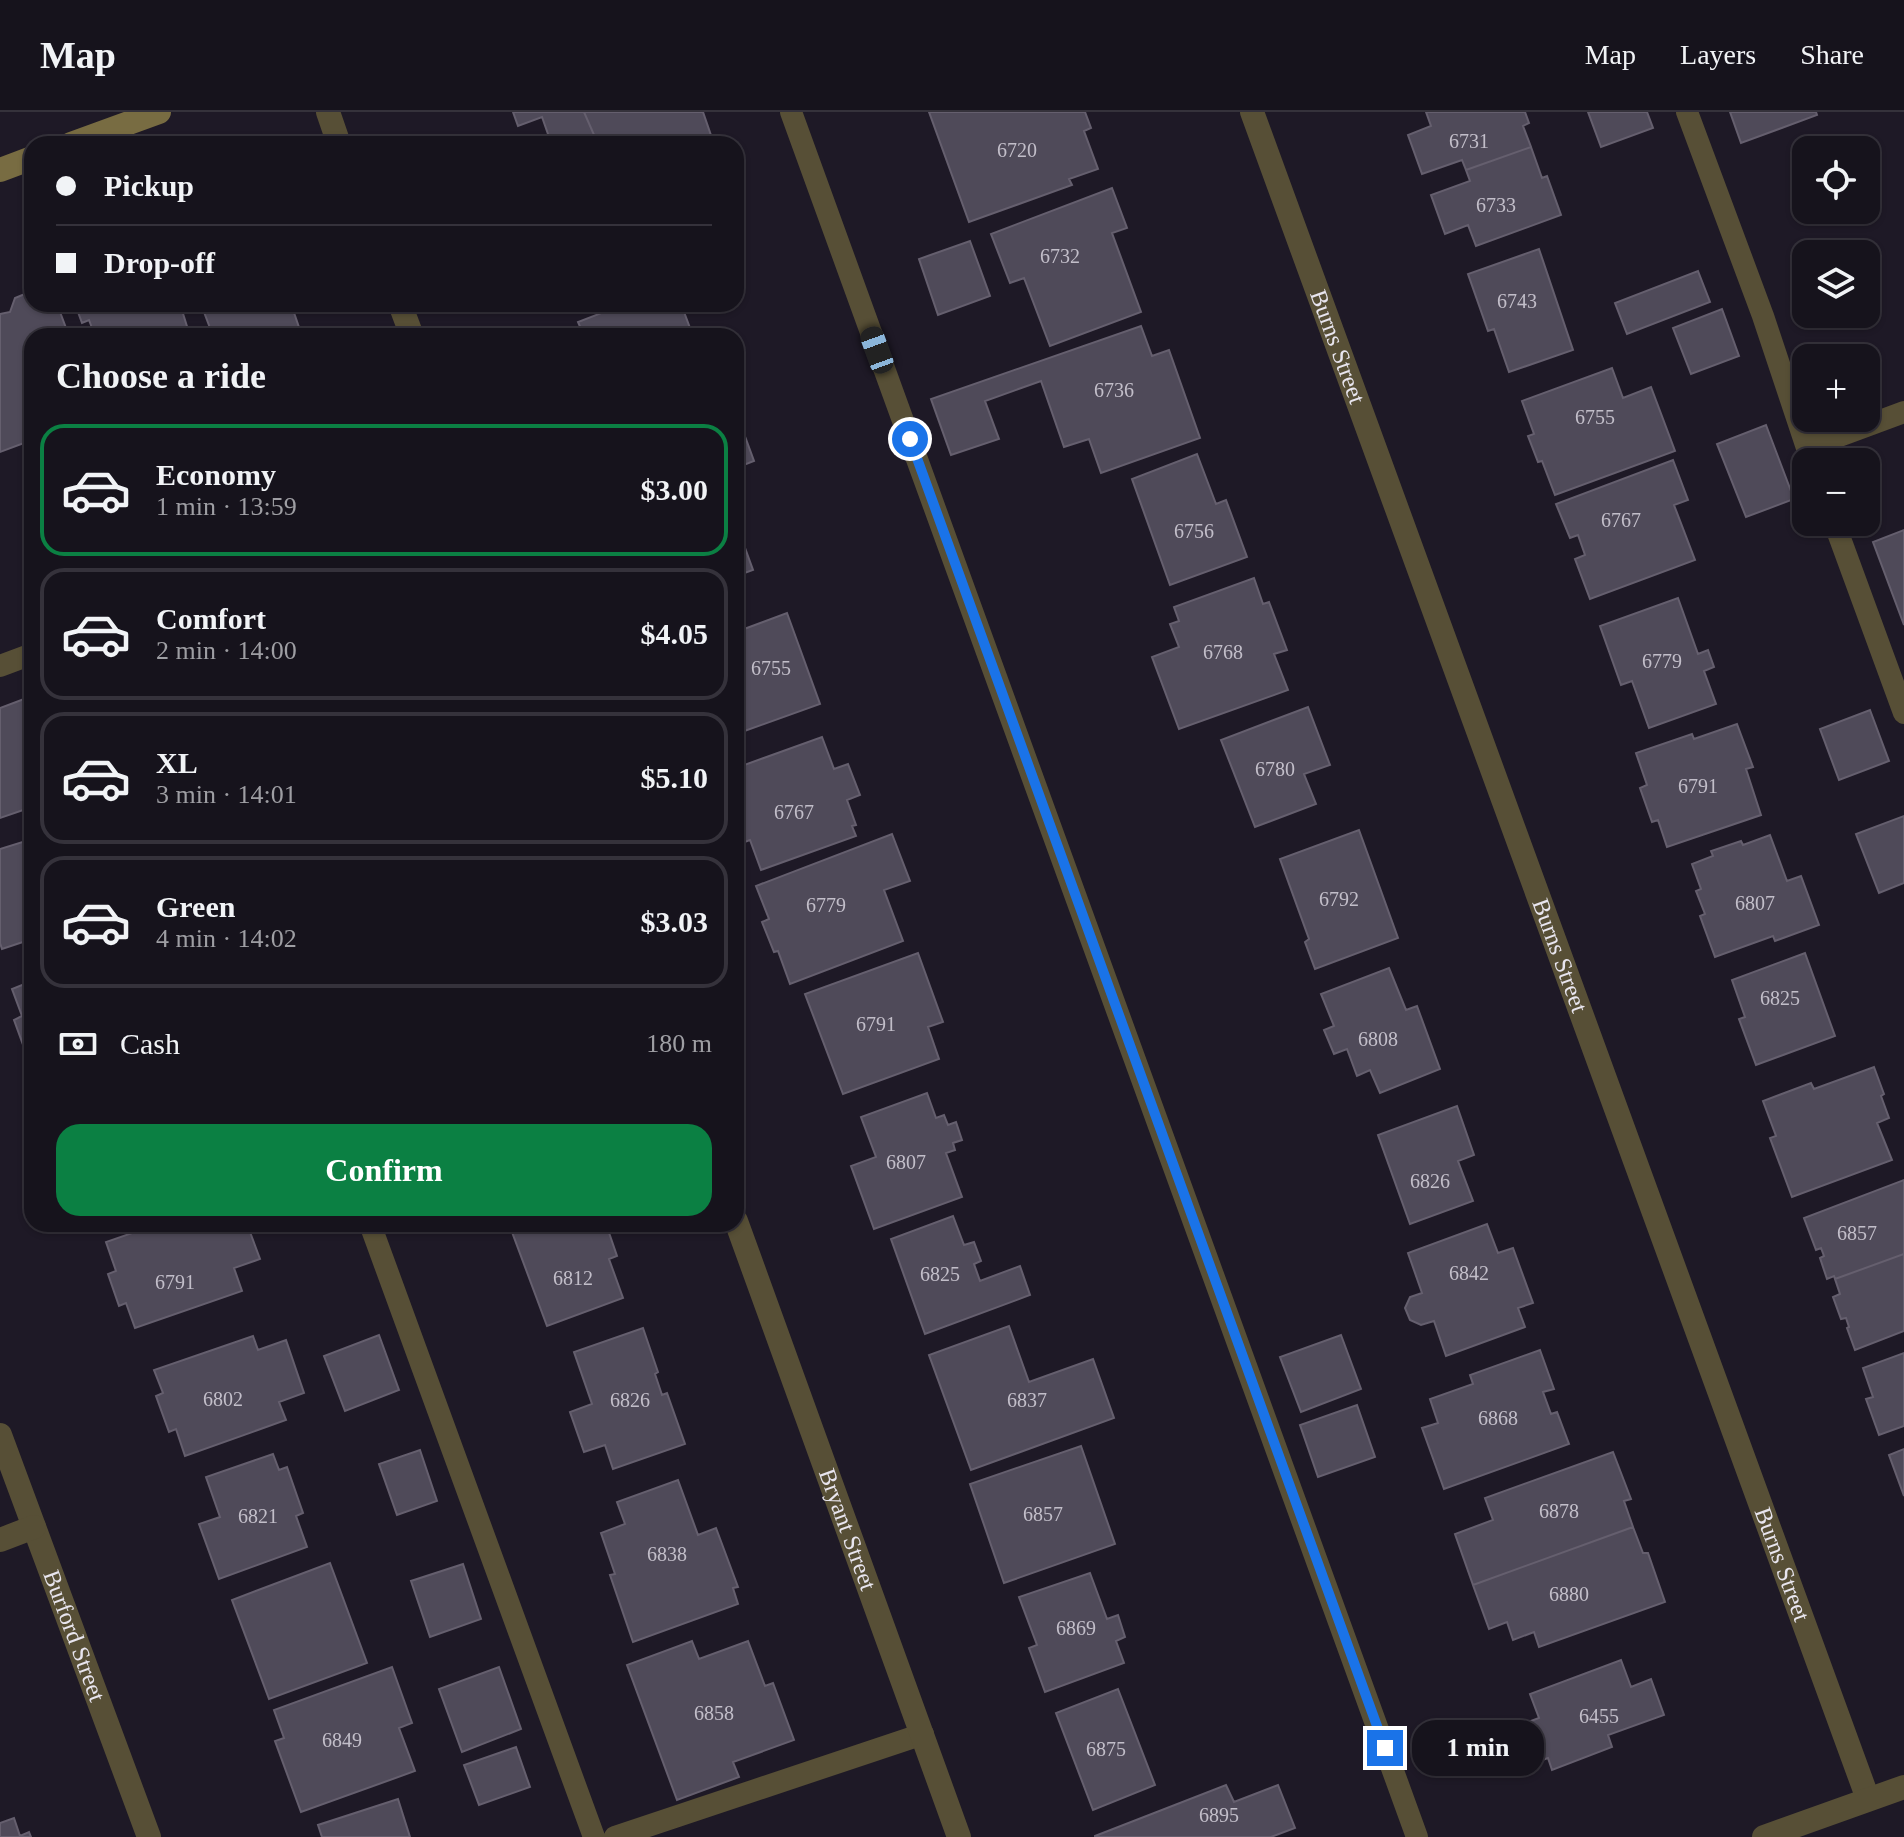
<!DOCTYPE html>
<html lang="en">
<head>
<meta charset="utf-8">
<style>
  :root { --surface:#16131c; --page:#232029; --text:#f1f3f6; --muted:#9e9ea3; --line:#35323b; --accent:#0b8043 }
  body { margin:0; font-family:"Times New Roman",serif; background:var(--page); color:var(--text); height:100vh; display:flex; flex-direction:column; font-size:30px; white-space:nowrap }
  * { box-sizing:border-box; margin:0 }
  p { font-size:26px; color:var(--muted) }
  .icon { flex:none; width:44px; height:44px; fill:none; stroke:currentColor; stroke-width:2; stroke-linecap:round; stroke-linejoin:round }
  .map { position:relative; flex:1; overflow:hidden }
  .panel { position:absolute; left:24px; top:216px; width:720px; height:904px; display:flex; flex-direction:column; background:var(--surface); border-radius:24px; box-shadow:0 2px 6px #0004,0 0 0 2px var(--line) }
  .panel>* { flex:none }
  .guide { position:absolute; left:24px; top:24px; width:720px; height:176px; border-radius:24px; box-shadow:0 2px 6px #0004,0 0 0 2px var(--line); display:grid; align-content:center; height:176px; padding:0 32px; background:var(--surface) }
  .controls { position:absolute; left:1792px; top:24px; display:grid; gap:16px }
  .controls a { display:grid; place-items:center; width:88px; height:88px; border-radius:16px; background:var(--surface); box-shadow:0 2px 6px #0004,0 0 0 2px var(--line); font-size:40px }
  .end { position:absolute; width:36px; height:36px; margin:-18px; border:10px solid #1a73e8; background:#fff; box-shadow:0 0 0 4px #fff }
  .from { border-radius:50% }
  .bubble { position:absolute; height:56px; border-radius:24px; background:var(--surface); box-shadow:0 2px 6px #0004,0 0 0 2px var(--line); font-size:26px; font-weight:800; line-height:56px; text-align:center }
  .car { position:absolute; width:24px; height:48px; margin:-24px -12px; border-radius:10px; box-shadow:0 0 6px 2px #0007; background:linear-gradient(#222 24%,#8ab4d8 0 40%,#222 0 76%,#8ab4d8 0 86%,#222 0) }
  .guide b { display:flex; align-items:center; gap:28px; height:76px; font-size:30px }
  .guide b+b { border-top:2px solid var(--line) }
  .guide i { width:20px; height:20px; background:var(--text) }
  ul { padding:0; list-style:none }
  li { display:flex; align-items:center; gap:24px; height:132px; margin:0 16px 12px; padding:0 16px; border:4px solid var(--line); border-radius:24px }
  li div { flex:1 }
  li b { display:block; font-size:30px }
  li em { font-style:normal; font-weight:800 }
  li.current { border-color:var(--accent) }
  li>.icon { width:72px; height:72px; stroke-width:1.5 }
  h2 { padding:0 32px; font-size:36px; line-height:96px }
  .pay { display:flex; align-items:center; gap:20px; height:88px; padding:0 32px; font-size:30px }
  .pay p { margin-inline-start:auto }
  .cta { display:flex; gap:16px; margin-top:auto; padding:16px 32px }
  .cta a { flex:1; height:92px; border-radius:24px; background:var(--accent); color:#fff; font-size:32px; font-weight:800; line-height:92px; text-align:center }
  header { display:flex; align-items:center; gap:48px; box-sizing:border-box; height:112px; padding:0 40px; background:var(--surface); border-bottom:2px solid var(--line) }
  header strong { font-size:38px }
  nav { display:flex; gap:44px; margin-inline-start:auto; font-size:28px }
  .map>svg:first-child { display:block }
  .building { fill:#4f4a59; stroke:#655f6e; stroke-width:2 }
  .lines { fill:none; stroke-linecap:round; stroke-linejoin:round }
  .lane { stroke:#574f36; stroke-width:22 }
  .street { stroke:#574f36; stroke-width:24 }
  .secondary { stroke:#786c42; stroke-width:24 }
  .route { stroke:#1a73e8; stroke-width:10 }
  .labels { text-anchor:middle; stroke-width:7; stroke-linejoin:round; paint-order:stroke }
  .number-label { font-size:20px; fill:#c2bec9 }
  .street-label { font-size:24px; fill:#e8e5ee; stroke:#15101c }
</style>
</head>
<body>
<header>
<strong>Map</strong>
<nav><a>Map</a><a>Layers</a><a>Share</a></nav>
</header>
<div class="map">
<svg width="1904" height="1725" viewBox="0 0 1904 1725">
  <rect width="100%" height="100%" fill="#1e1926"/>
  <!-- building -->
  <path class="building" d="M 513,0 L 584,0 L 598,32 L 531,32 L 549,25 L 542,5 L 518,14 Z
    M 584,0 L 703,0 L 714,32 L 598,32 Z
    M 929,0 L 1085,0 L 1091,16 L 1084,19 L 1098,57 L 1069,67 L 1072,73 L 969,110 Z
    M 1426,0 L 1525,0 L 1529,11 L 1523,14 L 1531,35 L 1466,58 L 1462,48 L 1422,62 L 1408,23 L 1431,14 Z
    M 1588,0 L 1647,0 L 1653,16 L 1601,35 Z
    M 1730,0 L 1816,0 L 1817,3 L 1741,31 Z
    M 1531,35 L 1542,66 L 1547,64 L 1561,103 L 1476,134 L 1468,113 L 1445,122 L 1431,83 L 1470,69 L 1466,58 Z
    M 1112,76 L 1127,116 L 1112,121 L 1141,200 L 1050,234 L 1024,166 L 1010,171 L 991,122 Z
    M 970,129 L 990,184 L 938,203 L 919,147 Z
    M 1539,137 L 1573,238 L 1509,260 L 1494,217 L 1488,219 L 1468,162 Z
    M 1698,159 L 1710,190 L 1627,222 L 1615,191 Z
    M 32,179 L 32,192 L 57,192 L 69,224 L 32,224 L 32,328 L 0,340 L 0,202 L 10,200 L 15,186 Z
    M 75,192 L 180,192 L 190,224 L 95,224 L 89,208 L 82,211 Z
    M 201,192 L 291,192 L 302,224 L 213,224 Z
    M 614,192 L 681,192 L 693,224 L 584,224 L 578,210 L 612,197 L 611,193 Z
    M 1722,197 L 1739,244 L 1691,262 L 1673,216 Z
    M 1141,214 L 1152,244 L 1169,238 L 1200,326 L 1101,361 L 1089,327 L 1064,335 L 1041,269 L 985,289 L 999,327 L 951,343 L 931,287 Z
    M 1612,256 L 1623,286 L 1651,275 L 1675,339 L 1555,383 L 1542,349 L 1538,350 L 1528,324 L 1534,322 L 1522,289 Z
    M 739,308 L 754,349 L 736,356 L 736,309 Z
    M 1766,313 L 1794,387 L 1746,405 L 1717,332 Z
    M 1197,342 L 1216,392 L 1226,388 L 1247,445 L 1170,473 L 1132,367 Z
    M 1673,348 L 1688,388 L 1674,393 L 1695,448 L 1590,487 L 1575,447 L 1585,443 L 1578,423 L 1570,426 L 1556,392 Z
    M 736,411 L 753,458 L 736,464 Z
    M 1904,418 L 1904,513 L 1873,430 Z
    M 1254,466 L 1263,492 L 1269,490 L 1287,538 L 1274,542 L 1288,578 L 1179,617 L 1152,545 L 1179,535 L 1170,512 L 1179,509 L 1174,495 Z
    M 1678,486 L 1698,542 L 1708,538 L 1714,555 L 1704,559 L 1716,592 L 1649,616 L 1632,569 L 1621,573 L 1600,514 Z
    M 787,501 L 820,592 L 736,622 L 736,520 Z
    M 32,584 L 32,695 L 0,706 L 0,596 Z
    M 1308,595 L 1330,653 L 1304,662 L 1316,692 L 1255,715 L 1221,628 Z
    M 1870,598 L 1889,649 L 1839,668 L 1820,617 Z
    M 1737,612 L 1753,655 L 1746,657 L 1761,703 L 1667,735 L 1658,708 L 1652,710 L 1640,676 L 1647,673 L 1636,641 L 1692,622 L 1694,627 Z
    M 822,625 L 834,657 L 848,652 L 860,683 L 847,688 L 856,713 L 852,714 L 856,724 L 761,758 L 750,728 L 736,733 L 736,686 L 738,685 L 736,679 L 736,656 Z
    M 1904,704 L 1904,771 L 1879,781 L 1856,722 Z
    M 1359,718 L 1398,826 L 1315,857 L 1305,830 L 1309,827 L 1280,747 Z
    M 892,722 L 910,769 L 884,778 L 903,829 L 790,872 L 778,839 L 774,840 L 762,810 L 769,807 L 756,774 Z
    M 1770,723 L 1787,769 L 1801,764 L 1819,813 L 1775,829 L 1773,824 L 1715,845 L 1700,804 L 1705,802 L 1696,779 L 1701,777 L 1692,752 L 1713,744 L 1711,739 L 1741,729 L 1743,733 Z
    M 32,727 L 32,827 L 2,837 L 0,831 L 0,737 Z
    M 918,841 L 943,910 L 928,915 L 939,947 L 843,982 L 805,882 Z
    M 1805,841 L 1835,924 L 1756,953 L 1739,907 L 1745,905 L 1732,868 Z
    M 1389,856 L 1406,898 L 1417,894 L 1440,957 L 1380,981 L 1370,958 L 1357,964 L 1347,937 L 1334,942 L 1324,918 L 1334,914 L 1321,882 Z
    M 32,869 L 32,945 L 30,940 L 26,941 L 14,908 L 22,904 L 12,877 Z
    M 1874,955 L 1884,982 L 1881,984 L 1889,1006 L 1877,1011 L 1892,1048 L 1792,1085 L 1770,1026 L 1776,1024 L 1763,989 L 1811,971 L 1814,977 Z
    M 927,981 L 936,1006 L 944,1003 L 948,1013 L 956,1010 L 962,1028 L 953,1031 L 955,1038 L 946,1041 L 962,1085 L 874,1117 L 851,1054 L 876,1045 L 861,1005 Z
    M 1457,994 L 1474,1043 L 1458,1049 L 1473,1089 L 1410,1112 L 1378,1023 Z
    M 1904,1068 L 1904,1142 L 1835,1167 L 1834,1164 L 1827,1167 L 1820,1146 L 1824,1144 L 1821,1136 L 1816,1138 L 1804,1106 Z
    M 953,1104 L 964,1133 L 974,1130 L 981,1149 L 974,1152 L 980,1169 L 1020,1154 L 1030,1183 L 925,1222 L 891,1127 Z
    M 158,1112 L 247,1112 L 260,1147 L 234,1156 L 242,1179 L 135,1216 L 126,1191 L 119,1194 L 108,1162 L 116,1159 L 106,1130 Z
    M 509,1112 L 606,1112 L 617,1144 L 609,1147 L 623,1186 L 547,1214 Z
    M 1487,1112 L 1498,1141 L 1513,1136 L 1533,1191 L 1518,1196 L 1525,1215 L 1446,1244 L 1434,1209 L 1421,1213 L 1410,1208 L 1405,1196 L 1410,1185 L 1422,1181 L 1408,1141 Z
    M 1904,1142 L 1904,1219 L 1855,1238 L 1847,1216 L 1849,1215 L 1846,1206 L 1841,1207 L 1833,1185 L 1840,1182 L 1835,1167 Z
    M 1009,1214 L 1029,1270 L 1093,1247 L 1114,1306 L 971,1358 L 929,1243 Z
    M 643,1216 L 658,1260 L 655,1262 L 662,1283 L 667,1281 L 685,1332 L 613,1357 L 605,1333 L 584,1340 L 570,1300 L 592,1292 L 574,1240 Z
    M 379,1223 L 399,1278 L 345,1299 L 324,1244 Z
    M 1341,1223 L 1361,1277 L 1301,1300 L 1280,1245 Z
    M 253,1224 L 258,1238 L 286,1228 L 304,1281 L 279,1290 L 286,1308 L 185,1344 L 176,1317 L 169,1320 L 156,1284 L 163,1281 L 154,1258 Z
    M 1540,1238 L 1554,1277 L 1543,1280 L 1551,1302 L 1557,1300 L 1569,1332 L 1444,1377 L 1422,1316 L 1438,1311 L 1430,1287 L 1473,1272 L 1470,1263 Z
    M 1904,1241 L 1904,1314 L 1879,1323 L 1866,1287 L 1873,1285 L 1863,1256 Z
    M 1357,1293 L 1375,1345 L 1318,1365 L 1300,1313 Z
    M 1081,1334 L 1115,1432 L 1004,1471 L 970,1372 Z
    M 1904,1337 L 1904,1384 L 1889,1343 Z
    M 420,1338 L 437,1389 L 397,1403 L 379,1352 Z
    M 1613,1340 L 1631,1387 L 1624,1389 L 1633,1415 L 1473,1473 L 1455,1422 L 1493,1408 L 1485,1386 Z
    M 273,1342 L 279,1358 L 287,1355 L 303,1401 L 296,1404 L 307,1435 L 219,1467 L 199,1412 L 220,1405 L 206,1365 Z
    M 678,1368 L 698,1423 L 716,1416 L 738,1475 L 733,1476 L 738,1492 L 633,1530 L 610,1463 L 615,1462 L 601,1421 L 625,1412 L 617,1390 Z
    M 1633,1415 L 1643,1441 L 1648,1441 L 1665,1490 L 1539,1535 L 1534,1520 L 1513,1528 L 1507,1510 L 1489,1517 L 1473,1473 Z
    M 330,1451 L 367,1551 L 269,1587 L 232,1488 Z
    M 463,1452 L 481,1507 L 430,1525 L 411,1469 Z
    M 1090,1461 L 1107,1507 L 1118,1503 L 1125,1525 L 1116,1529 L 1124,1551 L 1045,1580 L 1029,1536 L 1037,1533 L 1019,1485 Z
    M 692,1529 L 699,1547 L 748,1529 L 765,1574 L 773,1571 L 794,1628 L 733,1650 L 739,1665 L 677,1688 L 627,1553 Z
    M 1621,1548 L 1631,1575 L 1651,1567 L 1664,1603 L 1608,1623 L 1612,1635 L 1552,1658 L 1548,1646 L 1508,1660 L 1494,1623 L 1539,1606 L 1530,1582 Z
    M 392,1555 L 412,1611 L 399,1616 L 415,1659 L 301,1700 L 275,1629 L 284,1626 L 274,1598 Z
    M 499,1555 L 521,1617 L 462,1640 L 439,1577 Z
    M 1118,1577 L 1155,1673 L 1093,1698 L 1056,1601 Z
    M 516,1635 L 530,1675 L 479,1693 L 464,1653 Z
    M 1226,1673 L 1234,1690 L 1278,1673 L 1295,1716 L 1271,1725 L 1095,1725 L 1095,1724 Z
    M 398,1687 L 410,1725 L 322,1725 L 318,1713 Z
    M 14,1706 L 20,1724 L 29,1720 L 31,1725 L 0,1725 L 0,1711 Z"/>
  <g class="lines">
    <!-- lane -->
    <path class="lane" d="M 791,0 L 1417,1725
      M 1687,0 L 1763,204 L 1807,336
      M 1812,349 L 1807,336 L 1904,300
      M 1834,410 L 1904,601
      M 0,554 L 32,542
      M 370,1112 L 594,1725
      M 615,1725 L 923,1622"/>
    <!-- street -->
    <g class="street">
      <path d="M 328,0 L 339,32"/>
      <path id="s1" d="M 1252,0 L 1868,1687"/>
      <path d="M 400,192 L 412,224"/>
      <path id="s2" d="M 736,1109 L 959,1725"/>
      <path id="s3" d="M 0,1323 L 149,1725"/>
      <path d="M 0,1428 L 34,1415"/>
      <path d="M 1764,1725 L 1904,1675"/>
    </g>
    <!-- secondary -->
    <path class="secondary" d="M 71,32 L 159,0
      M 0,58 L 32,46"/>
  </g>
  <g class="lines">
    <!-- route -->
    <path class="route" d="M 910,327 L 1385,1636"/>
  </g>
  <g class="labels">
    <!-- number labels -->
    <g class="number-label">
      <text x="1469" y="36">6731</text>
      <text x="1017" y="45">6720</text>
      <text x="1496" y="100">6733</text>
      <text x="1060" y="151">6732</text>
      <text x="1517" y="196">6743</text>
      <text x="1114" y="285">6736</text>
      <text x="1595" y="312">6755</text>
      <text x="1621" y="415">6767</text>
      <text x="1194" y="426">6756</text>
      <text x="1223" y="547">6768</text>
      <text x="1662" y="556">6779</text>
      <text x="771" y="563">6755</text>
      <text x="1275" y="664">6780</text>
      <text x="1698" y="681">6791</text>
      <text x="794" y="707">6767</text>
      <text x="1339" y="794">6792</text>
      <text x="1755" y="798">6807</text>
      <text x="826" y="800">6779</text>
      <text x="1780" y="893">6825</text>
      <text x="876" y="919">6791</text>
      <text x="1378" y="934">6808</text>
      <text x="906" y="1057">6807</text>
      <text x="1430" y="1076">6826</text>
      <text x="1857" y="1128">6857</text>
      <text x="1469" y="1168">6842</text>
      <text x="940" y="1169">6825</text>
      <text x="573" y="1173">6812</text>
      <text x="175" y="1177">6791</text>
      <text x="223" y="1294">6802</text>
      <text x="630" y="1295">6826</text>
      <text x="1027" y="1295">6837</text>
      <text x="1498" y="1313">6868</text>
      <text x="1559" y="1406">6878</text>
      <text x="1043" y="1409">6857</text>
      <text x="258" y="1411">6821</text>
      <text x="667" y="1449">6838</text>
      <text x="1569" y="1489">6880</text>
      <text x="1076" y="1523">6869</text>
      <text x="714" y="1608">6858</text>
      <text x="1599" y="1611">6455</text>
      <text x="342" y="1635">6849</text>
      <text x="1106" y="1644">6875</text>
      <text x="1219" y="1710">6895</text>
    </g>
    <!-- street labels -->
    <g class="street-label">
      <text dy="8" stroke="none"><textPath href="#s1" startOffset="250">Burns Street</textPath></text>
      <text dy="8" stroke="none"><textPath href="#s1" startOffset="898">Burns Street</textPath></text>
      <text dy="8" stroke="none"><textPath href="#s2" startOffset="328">Bryant Street</textPath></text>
      <text dy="8" stroke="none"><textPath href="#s1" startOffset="1546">Burns Street</textPath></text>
      <text dy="8" stroke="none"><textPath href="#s3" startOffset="214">Burford Street</textPath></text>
    </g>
  </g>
</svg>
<div class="controls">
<a><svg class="icon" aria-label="locate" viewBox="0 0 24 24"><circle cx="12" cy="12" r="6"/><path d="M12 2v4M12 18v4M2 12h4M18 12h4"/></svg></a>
<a><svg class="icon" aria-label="layers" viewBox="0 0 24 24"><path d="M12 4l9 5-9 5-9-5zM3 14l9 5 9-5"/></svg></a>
<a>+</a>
<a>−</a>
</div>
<i class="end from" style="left:910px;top:327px"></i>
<i class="end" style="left:1385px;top:1636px"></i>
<div class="bubble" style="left:1412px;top:1608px;width:132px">1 min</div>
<i class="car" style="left:877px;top:238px;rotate:340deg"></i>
<div class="guide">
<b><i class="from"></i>Pickup</b>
<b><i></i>Drop-off</b>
</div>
<section class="panel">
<h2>Choose a ride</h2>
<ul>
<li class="current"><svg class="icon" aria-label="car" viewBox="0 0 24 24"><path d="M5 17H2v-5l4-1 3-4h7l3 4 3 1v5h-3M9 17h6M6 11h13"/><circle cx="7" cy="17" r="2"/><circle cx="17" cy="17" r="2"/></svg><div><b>Economy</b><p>1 min · 13:59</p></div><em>$3.00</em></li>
<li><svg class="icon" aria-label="car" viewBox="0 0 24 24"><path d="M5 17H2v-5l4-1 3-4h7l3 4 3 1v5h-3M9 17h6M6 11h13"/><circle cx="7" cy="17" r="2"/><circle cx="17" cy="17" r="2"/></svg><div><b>Comfort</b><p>2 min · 14:00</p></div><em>$4.05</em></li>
<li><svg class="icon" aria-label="car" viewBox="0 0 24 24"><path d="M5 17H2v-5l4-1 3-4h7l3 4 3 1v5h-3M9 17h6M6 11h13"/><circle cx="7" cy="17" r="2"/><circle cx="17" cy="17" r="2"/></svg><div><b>XL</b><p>3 min · 14:01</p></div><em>$5.10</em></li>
<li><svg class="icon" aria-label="car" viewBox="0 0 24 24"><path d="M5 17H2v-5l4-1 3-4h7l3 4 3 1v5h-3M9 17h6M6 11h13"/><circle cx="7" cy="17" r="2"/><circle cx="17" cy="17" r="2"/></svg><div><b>Green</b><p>4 min · 14:02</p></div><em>$3.03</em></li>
</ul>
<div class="pay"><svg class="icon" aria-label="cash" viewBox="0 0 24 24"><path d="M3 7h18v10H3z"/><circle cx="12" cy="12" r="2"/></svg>Cash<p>180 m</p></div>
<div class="cta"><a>Confirm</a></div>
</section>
</div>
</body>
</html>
